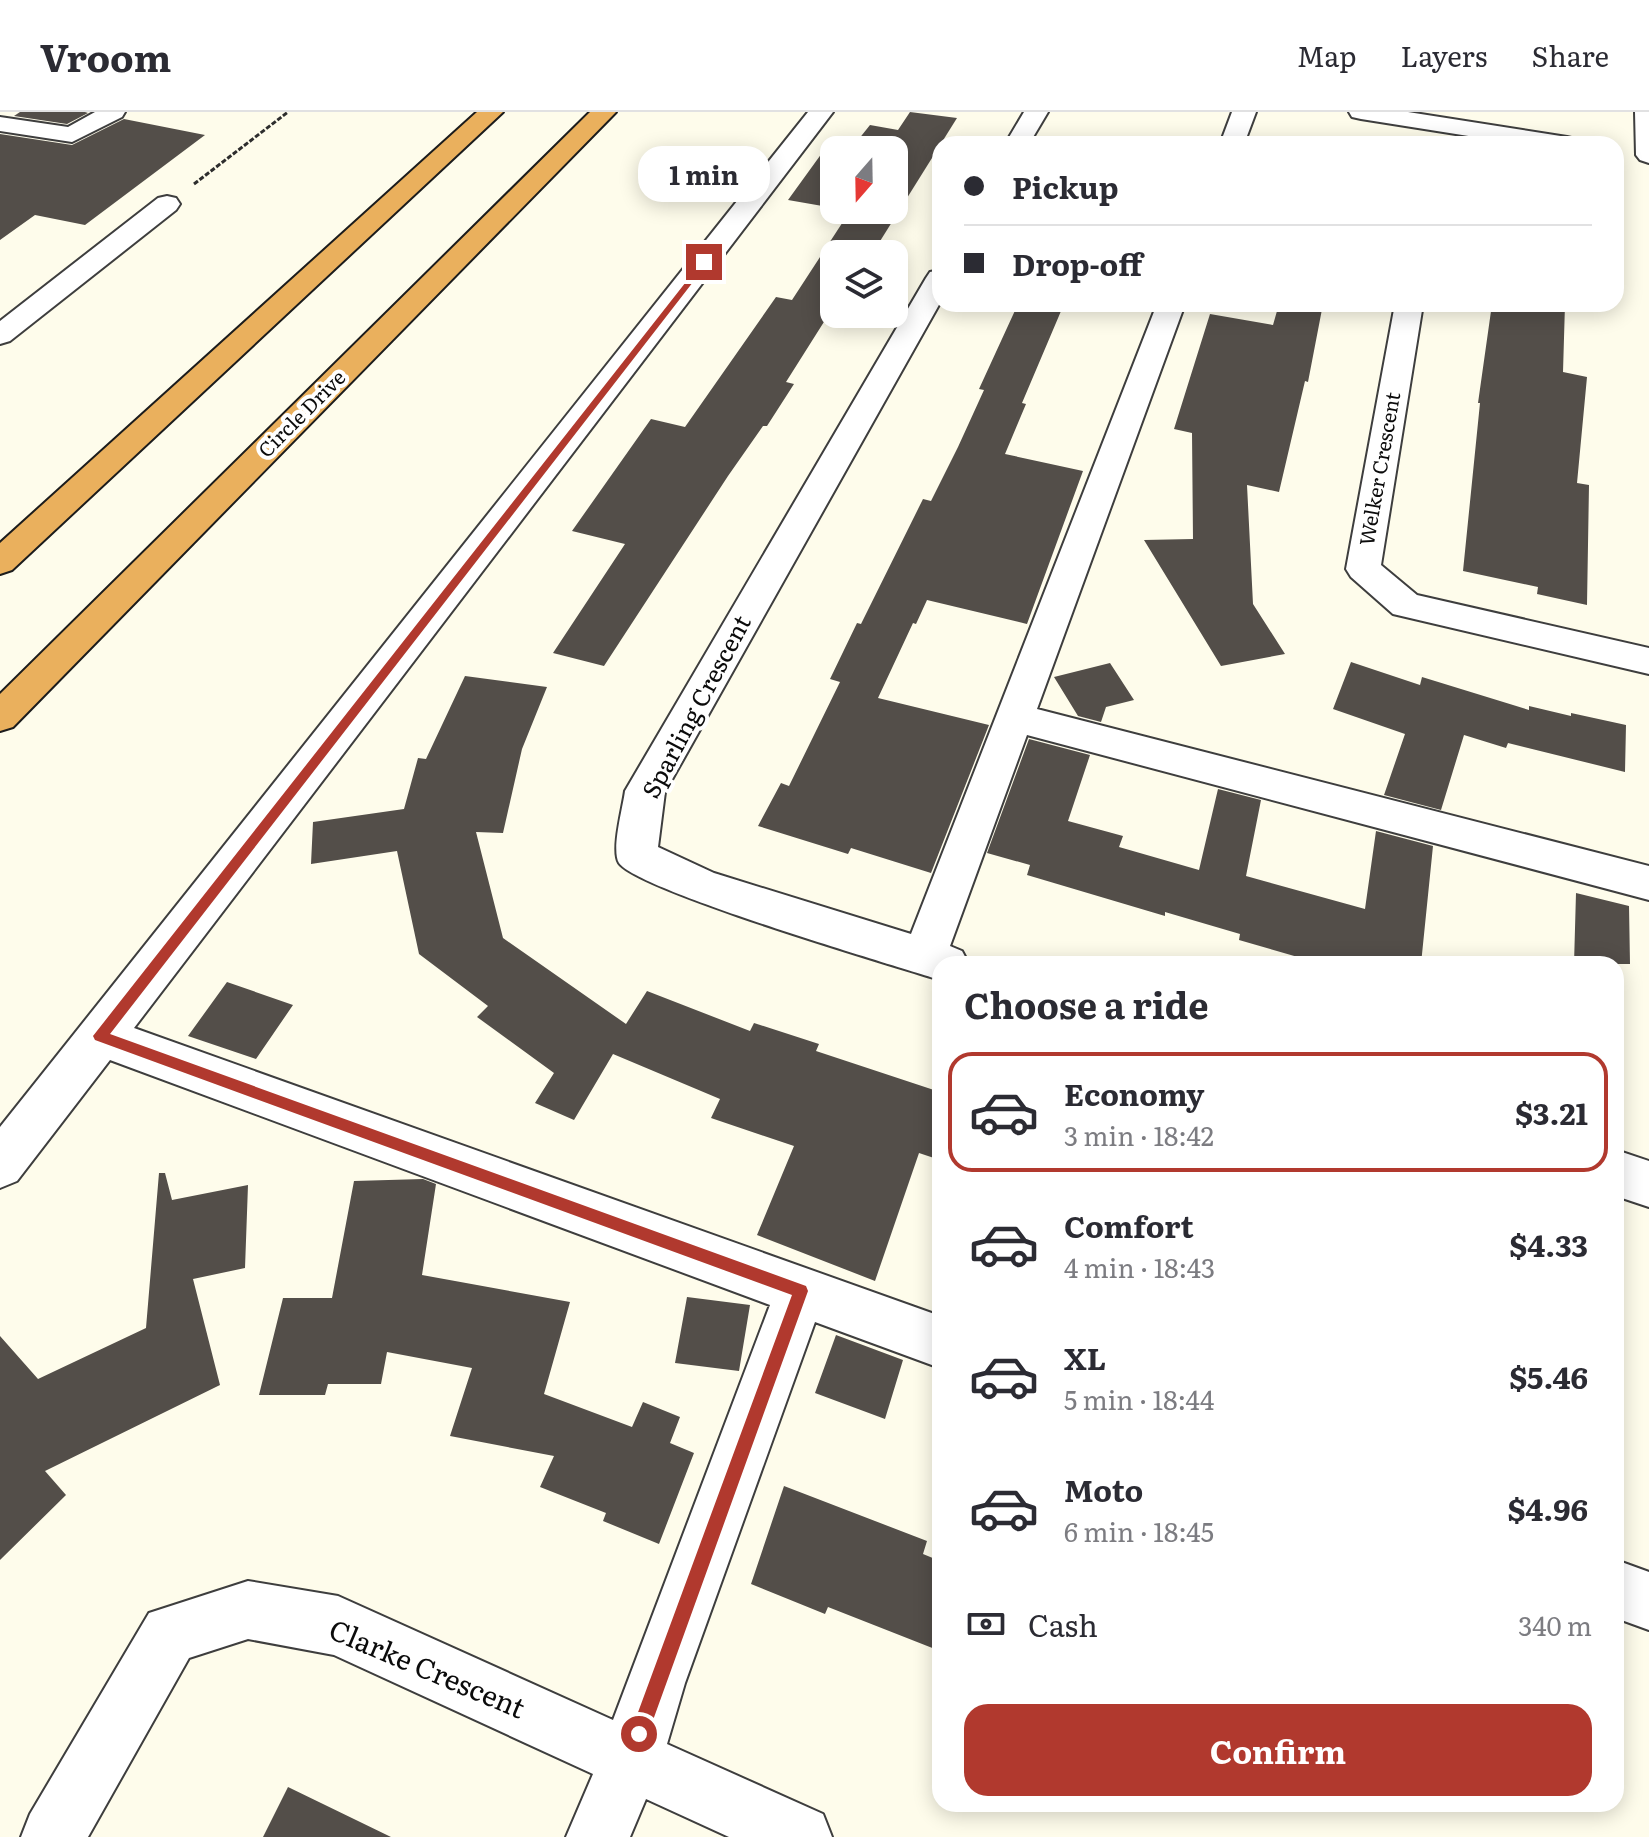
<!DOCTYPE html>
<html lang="en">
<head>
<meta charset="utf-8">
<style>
  :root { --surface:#fff; --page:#f2f2f3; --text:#2b2b33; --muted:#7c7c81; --line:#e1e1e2; --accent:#b1392e }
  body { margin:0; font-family:Literata,serif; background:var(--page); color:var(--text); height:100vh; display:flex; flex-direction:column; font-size:30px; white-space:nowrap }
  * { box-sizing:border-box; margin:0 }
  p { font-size:26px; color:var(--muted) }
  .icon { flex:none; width:44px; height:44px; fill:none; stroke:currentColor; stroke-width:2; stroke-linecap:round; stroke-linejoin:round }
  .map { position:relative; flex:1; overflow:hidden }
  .side { position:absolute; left:932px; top:844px; width:692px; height:856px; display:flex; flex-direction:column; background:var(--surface); border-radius:24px; box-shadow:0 4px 20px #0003 }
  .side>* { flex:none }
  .top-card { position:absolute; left:932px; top:24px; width:692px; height:176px; border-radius:24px; box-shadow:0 4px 20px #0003; display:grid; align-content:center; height:176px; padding:0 32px; background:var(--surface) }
  .needle { width:52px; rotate:200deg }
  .controls { position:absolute; left:820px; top:24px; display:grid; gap:16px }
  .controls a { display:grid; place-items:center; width:88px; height:88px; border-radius:16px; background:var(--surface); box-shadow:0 4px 20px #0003; font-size:40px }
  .end { position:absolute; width:36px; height:36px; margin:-18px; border:10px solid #b1392e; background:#fff; box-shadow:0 0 0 4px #fff }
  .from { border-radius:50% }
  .bubble { position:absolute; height:56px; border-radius:24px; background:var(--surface); box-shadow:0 4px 20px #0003; font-size:26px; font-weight:700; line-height:56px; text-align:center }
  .top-card b { display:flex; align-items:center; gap:28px; height:76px; font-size:30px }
  .top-card b+b { border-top:2px solid var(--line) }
  .top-card i { width:20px; height:20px; background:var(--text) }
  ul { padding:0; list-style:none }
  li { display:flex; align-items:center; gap:24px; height:120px; margin:0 16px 12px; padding:0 16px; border:4px solid transparent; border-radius:24px }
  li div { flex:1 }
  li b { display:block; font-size:30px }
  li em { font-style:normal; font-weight:700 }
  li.selected { border-color:var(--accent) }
  li>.icon { width:72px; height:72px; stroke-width:1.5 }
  h2 { padding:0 32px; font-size:36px; line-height:96px }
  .pay { display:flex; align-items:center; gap:20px; height:88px; padding:0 32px; font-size:30px }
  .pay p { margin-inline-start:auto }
  .primary-button { display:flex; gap:16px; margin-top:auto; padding:16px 32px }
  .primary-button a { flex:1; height:92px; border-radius:24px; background:var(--accent); color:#fff; font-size:32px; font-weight:700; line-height:92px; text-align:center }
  header { display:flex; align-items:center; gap:48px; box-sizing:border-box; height:112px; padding:0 40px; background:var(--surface); border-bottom:2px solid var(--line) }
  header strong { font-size:38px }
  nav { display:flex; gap:44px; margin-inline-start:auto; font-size:28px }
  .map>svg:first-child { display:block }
  .building { fill:#534e49 }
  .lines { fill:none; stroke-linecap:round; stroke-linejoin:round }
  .minor-casing { stroke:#3e3e3e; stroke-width:4 }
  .highway-casing { stroke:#1c1c1c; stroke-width:4 }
  .path { stroke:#2d2d2d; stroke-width:3; stroke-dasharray:5 2; stroke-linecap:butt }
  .minor { fill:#fff; fill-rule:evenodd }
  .highway { fill:#eab05d; fill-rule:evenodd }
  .route { fill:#b1392e }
  .labels { text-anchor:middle; stroke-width:8; stroke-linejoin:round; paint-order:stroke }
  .far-street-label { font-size:20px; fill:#0b0b0b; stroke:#fff }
  .street-label { font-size:24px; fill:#0b0b0b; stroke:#fff }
  .near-street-label { font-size:28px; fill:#0b0b0b; stroke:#fff }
</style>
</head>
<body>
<header>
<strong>Vroom</strong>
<nav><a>Map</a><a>Layers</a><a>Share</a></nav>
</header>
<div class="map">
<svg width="1649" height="1725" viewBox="0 0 1649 1725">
  <rect width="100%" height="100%" fill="#fefceb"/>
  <!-- building -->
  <path class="building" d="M 20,0 L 85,0 L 88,1 L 67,12 L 14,4 Z
    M 910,0 L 957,6 L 872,142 L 834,142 L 834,194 L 786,270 L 794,272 L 767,314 L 763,314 L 728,364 L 604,554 L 553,541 L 625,432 L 572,419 L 651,307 L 685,315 L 776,185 L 792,188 L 850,99 L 843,98 L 894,98 L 894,38 L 850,38 L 870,13 L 898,18 Z
    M 124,7 L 205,23 L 85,113 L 35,103 L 0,128 L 0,22 L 72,33 Z
    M 822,41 L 834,43 L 834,96 L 788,88 Z
    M 1018,192 L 1064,192 L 1022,291 L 1026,292 L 1005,342 L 1083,359 L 1027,512 L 927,488 L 916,512 L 913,511 L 878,586 L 989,613 L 931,761 L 851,736 L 848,742 L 758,714 L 781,671 L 789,674 L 840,570 L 830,567 L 857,511 L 861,512 L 923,387 L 931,389 L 958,335 L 984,278 L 979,277 Z
    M 1279,192 L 1323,192 L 1308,270 L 1305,269 L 1279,380 L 1247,373 L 1253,492 L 1285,542 L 1221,554 L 1144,428 L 1193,427 L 1192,321 L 1174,317 L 1210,202 L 1273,213 Z
    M 1492,192 L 1565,192 L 1563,260 L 1587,265 L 1577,371 L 1589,373 L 1587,493 L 1537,482 L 1538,475 L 1463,459 L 1480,291 L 1478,291 Z
    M 1351,550 L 1420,573 L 1422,565 L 1529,598 L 1529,594 L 1571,604 L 1571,601 L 1626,613 L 1625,660 L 1508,631 L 1506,636 L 1464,623 L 1441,698 L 1384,683 L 1405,622 L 1333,597 Z
    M 1110,551 L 1134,588 L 1106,595 L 1101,610 L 1078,604 L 1054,565 Z
    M 465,564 L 547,575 L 522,637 L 503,721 L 476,720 L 503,826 L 626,912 L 647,879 L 750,919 L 754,911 L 819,932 L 816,939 L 940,980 L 940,1048 L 919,1041 L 875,1169 L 757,1123 L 794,1034 L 711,1006 L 720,987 L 613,942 L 574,1008 L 535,991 L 554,961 L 477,905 L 488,894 L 419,842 L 397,739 L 311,752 L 313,710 L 404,697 L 418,646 L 426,647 Z
    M 1029,627 L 1090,643 L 1068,709 L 1123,724 L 1119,735 L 1199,758 L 1218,677 L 1261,688 L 1246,764 L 1365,797 L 1376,719 L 1433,734 L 1421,852 L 1322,852 L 1239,828 L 1240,822 L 1165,800 L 1165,804 L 1027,763 L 1030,753 L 987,741 Z
    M 1576,781 L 1629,794 L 1630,852 L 1574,852 Z
    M 227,870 L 293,893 L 256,947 L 188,924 Z
    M 159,1061 L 165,1061 L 172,1088 L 248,1073 L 245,1156 L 193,1167 L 220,1273 L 45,1359 L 66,1383 L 0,1448 L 0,1224 L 38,1267 L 146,1216 Z
    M 423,1067 L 436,1072 L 422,1163 L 570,1190 L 544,1282 L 632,1315 L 643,1290 L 680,1305 L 670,1331 L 694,1341 L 659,1432 L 603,1409 L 606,1401 L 540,1375 L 554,1344 L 450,1324 L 472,1256 L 387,1240 L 381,1272 L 328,1272 L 325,1283 L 259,1283 L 283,1186 L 332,1186 L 354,1069 Z
    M 687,1185 L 750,1193 L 739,1259 L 675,1251 Z
    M 836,1223 L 903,1248 L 885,1307 L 815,1281 Z
    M 784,1374 L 927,1429 L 923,1442 L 940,1449 L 940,1539 L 828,1495 L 825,1502 L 751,1472 Z
    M 288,1675 L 391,1725 L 263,1725 Z"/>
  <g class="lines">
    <defs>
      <path id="minor" d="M 95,0 L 125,0 L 122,5 L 72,30 L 0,19 L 0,5 L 68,15 Z
        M 808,0 L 833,0 L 134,916 L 940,1204 L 940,1256 L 815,1210 L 685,1571 L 667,1632 L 823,1702 L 832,1725 L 729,1725 L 646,1687 L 630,1725 L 566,1725 L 593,1662 L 334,1543 L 248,1527 L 189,1546 L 88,1725 L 21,1725 L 30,1702 L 149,1501 L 248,1469 L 338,1484 L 613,1608 L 770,1193 L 110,948 L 17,1069 L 0,1076 L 0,1015 Z
        M 1024,0 L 1048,0 L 1029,32 L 1005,32 Z
        M 1232,0 L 1256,0 L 1244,32 L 1220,32 Z
        M 1349,0 L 1408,0 L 1567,25 L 1576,27 L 1579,32 L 1519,32 L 1361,7 L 1352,5 Z
        M 1635,0 L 1649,0 L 1649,51 L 1640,48 L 1636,43 Z
        M 167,84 L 176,86 L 180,92 L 176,98 L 10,229 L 0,232 L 0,209 L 158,86 Z
        M 940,158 L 940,191 L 665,680 L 658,735 L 714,761 L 911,822 L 1157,192 L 1185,192 L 1037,597 L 1649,754 L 1649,788 L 1027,623 L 950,834 L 962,839 L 969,852 L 940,852 L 940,868 C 893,853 637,778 619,751 C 611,738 623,695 625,679 L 926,166 L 930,160 Z
        M 1395,192 L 1423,192 L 1381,453 L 1417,483 L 1649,536 L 1649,562 L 1393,502 L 1351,465 L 1346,457 Z
        M 1616,1038 L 1649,1049 L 1649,1095 L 1616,1084 Z
        M 1616,1448 L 1649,1460 L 1649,1518 L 1616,1506 Z"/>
      <path id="highway" d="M 477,0 L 503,0 L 12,458 L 0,462 L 0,431 Z
        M 590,0 L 616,0 L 13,615 L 0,619 L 0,582 Z"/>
    </defs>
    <!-- minor casing -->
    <use href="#minor" class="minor-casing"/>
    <!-- highway casing -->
    <use href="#highway" class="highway-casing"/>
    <!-- path -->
    <path class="path" d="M 194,72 L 288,0"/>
    <!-- minor -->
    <use href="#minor" class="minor"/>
    <!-- highway -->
    <use href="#highway" class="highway"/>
  </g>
  <!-- route -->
  <path class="route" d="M 704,147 L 707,152 L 110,922 L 806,1174 L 808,1179 L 648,1622 L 645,1628 L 639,1631 L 633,1628 L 630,1622 L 792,1183 L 95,928 L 93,924 Z"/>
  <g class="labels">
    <!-- far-street labels -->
    <g class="far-street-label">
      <text transform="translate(302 302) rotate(-45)" y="7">Circle Drive</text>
      <text transform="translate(1380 357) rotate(-80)" y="7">Welker Crescent</text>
    </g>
    <!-- street labels -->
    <g class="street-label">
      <text transform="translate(697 595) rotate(-62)" y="8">Sparling Crescent</text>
    </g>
    <!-- near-street labels -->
    <g class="near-street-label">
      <text transform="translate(427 1557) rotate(23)" y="10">Clarke Crescent</text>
    </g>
  </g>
</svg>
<div class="controls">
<a><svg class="needle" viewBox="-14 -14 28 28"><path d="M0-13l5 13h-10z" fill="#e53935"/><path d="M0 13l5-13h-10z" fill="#7c7c81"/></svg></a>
<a><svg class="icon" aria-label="layers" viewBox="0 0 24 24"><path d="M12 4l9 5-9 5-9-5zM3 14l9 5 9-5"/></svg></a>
</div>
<i class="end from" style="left:639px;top:1622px"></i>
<i class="end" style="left:704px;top:150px"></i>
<div class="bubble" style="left:638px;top:34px;width:132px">1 min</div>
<div class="top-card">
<b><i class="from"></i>Pickup</b>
<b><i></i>Drop-off</b>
</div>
<section class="side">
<h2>Choose a ride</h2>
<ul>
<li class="selected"><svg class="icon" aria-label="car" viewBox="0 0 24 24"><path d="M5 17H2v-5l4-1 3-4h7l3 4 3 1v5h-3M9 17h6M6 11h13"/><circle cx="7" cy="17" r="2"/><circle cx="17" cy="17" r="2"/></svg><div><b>Economy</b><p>3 min · 18:42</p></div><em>$3.21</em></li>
<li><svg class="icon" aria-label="car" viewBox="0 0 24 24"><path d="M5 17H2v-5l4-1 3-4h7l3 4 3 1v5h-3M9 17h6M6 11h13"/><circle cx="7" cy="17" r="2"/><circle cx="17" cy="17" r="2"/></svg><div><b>Comfort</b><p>4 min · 18:43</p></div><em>$4.33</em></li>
<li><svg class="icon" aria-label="car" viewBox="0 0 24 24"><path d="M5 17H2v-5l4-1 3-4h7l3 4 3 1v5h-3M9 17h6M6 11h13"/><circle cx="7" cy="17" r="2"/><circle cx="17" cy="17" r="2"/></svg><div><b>XL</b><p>5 min · 18:44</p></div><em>$5.46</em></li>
<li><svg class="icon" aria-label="car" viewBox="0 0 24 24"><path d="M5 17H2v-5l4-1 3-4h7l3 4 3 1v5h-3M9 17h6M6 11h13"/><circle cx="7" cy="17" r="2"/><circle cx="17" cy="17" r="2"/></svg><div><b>Moto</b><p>6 min · 18:45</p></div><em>$4.96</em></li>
</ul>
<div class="pay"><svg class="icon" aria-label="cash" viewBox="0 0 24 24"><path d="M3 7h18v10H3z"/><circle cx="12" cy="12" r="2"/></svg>Cash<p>340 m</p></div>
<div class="primary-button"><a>Confirm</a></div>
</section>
</div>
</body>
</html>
